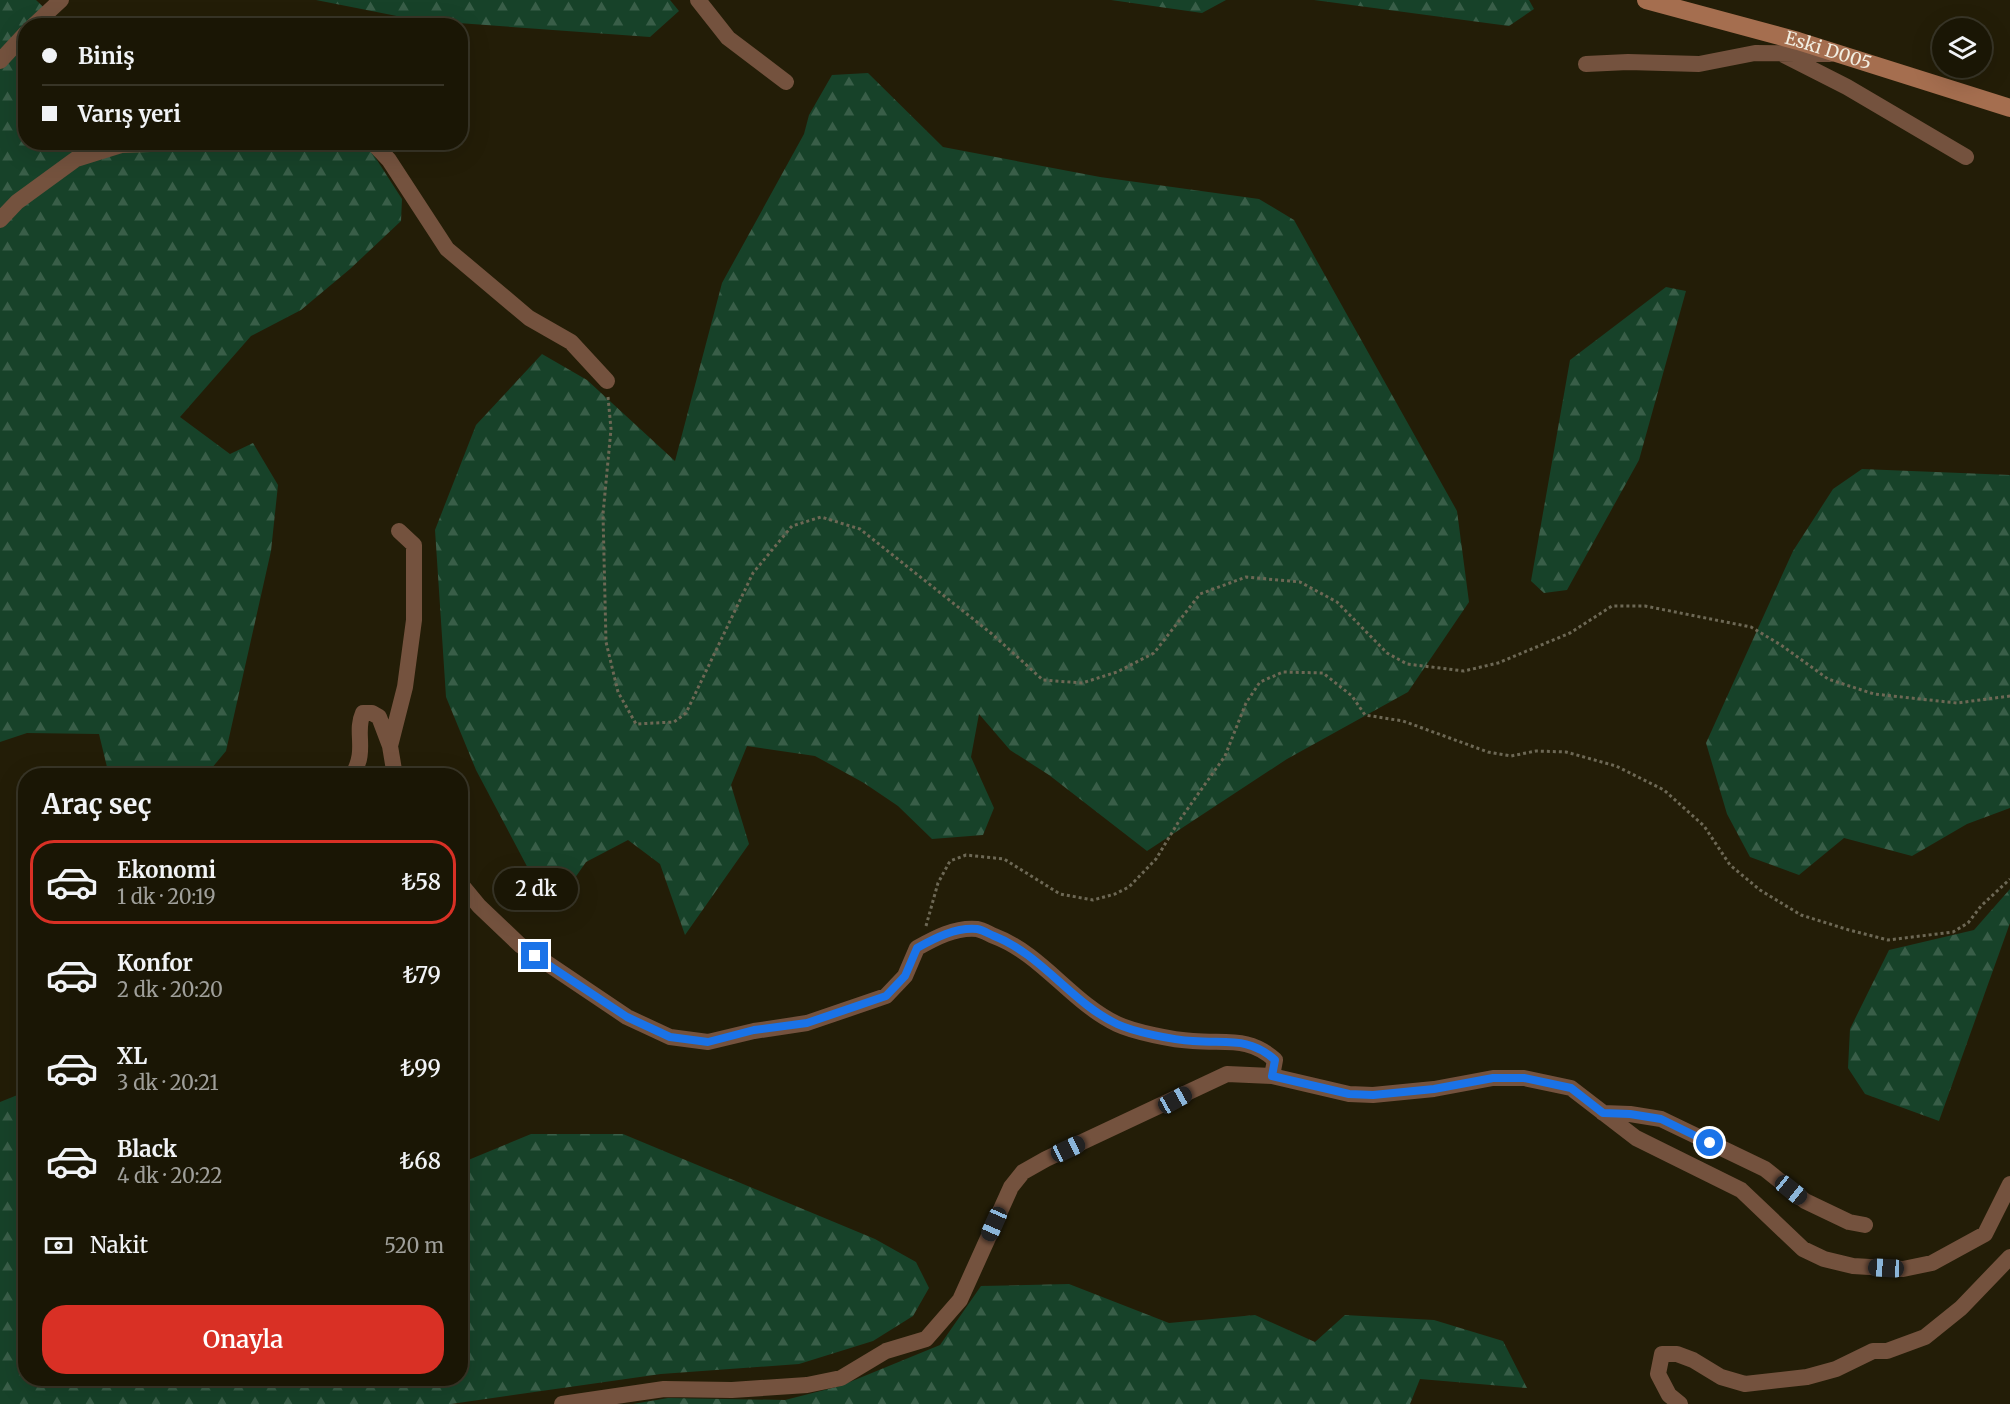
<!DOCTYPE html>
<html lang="tr">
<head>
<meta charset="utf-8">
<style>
  :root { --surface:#1a1605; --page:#231f0f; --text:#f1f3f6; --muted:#9f9f9a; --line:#383527; --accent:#d93025 }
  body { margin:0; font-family:Merriweather,serif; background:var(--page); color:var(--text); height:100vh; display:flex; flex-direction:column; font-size:22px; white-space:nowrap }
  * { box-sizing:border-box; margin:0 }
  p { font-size:20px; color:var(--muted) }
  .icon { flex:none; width:33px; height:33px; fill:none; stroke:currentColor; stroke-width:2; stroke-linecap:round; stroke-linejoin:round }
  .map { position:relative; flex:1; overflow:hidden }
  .drawer { position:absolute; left:18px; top:768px; width:450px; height:618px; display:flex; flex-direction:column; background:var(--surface); border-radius:24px; box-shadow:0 6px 24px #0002,0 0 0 2px var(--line) }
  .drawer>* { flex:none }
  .hud { position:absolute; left:18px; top:18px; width:450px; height:132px; border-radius:24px; box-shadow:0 6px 24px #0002,0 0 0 2px var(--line); display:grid; align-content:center; height:132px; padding:0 24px; background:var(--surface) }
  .fabs { position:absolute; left:1932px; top:18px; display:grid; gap:12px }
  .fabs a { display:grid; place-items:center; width:60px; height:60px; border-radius:50%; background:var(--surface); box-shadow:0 6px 24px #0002,0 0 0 2px var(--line); font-size:30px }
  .end { position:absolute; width:27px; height:27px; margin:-14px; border:8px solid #1a73e8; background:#fff; box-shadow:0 0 0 3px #fff }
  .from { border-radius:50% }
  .bubble { position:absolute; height:42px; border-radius:21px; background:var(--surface); box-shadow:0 6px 24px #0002,0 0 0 2px var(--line); font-size:20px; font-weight:600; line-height:42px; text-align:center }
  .car { position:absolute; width:18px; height:36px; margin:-18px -9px; border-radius:8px; box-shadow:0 0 4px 2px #0007; background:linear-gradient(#222 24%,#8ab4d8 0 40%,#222 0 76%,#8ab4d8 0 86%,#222 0) }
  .hud b { display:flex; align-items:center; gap:21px; height:57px; font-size:22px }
  .hud b+b { border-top:2px solid var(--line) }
  .hud i { width:15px; height:15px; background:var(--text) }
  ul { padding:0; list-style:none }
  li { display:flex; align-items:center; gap:18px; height:84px; margin:0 12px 9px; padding:0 12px; border:3px solid transparent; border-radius:24px }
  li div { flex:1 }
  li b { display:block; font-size:22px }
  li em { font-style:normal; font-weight:600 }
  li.active { border-color:var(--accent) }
  li>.icon { width:54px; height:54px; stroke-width:1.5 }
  h2 { padding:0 24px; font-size:27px; line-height:72px }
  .pay { display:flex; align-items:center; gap:15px; height:66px; padding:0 24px; font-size:22px }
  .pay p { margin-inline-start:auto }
  .action { display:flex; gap:12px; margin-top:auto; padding:12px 24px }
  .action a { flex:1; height:69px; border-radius:24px; background:var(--accent); color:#fff; font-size:24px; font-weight:600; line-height:69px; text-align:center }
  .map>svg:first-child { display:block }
  .forest { fill:url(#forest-firs) }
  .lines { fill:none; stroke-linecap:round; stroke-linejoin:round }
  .path { stroke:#6d6855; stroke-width:3; stroke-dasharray:3 3; stroke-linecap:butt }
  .street { stroke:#74523e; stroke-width:16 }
  .secondary { stroke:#a56e4f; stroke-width:18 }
  .route { stroke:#1a73e8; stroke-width:8 }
  .labels { text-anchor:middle; stroke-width:4.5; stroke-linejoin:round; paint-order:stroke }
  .street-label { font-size:18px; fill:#f2eee1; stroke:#231d07 }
</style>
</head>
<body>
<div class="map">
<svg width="2010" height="1404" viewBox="0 0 2010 1404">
  <defs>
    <pattern id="forest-firs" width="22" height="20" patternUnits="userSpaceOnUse" patternTransform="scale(1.5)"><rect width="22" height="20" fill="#174229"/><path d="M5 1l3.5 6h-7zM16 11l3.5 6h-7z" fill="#395e48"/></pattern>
  </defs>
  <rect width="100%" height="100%" fill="#231d07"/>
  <!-- forest -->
  <path class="forest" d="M 0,0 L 36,0 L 62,25 L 26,26 L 26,142 L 366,143 L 402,199 L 401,221 L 350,269 L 301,310 L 251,336 L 180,417 L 230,454 L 253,443 L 278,485 L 271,551 L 226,751 L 206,775 L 123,776 L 107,767 L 99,734 L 27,733 L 0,742 Z
    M 316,0 L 670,0 L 679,11 L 650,37 L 417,20 Z
    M 1111,0 L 1226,0 L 1202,13 Z
    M 1314,0 L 1529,0 L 1534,9 L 1509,26 Z
    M 868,73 L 943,147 L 1100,177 L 1259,199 L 1294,220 L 1457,511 L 1469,602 L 1408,692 L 1287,759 L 1147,851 L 1049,775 L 1010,750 L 979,714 L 971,757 L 994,808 L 983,835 L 932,839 L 898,806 L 864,783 L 815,756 L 747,746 L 731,785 L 749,844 L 685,935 L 660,864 L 628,840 L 586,862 L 561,898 L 531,874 L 476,770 L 446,697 L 435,530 L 476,425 L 542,354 L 587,380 L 675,461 L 722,283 L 804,134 L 809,115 L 832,75 Z
    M 1666,287 L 1686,291 L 1639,460 L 1567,590 L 1544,593 L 1531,581 L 1570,360 Z
    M 1862,469 L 2010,475 L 2010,808 L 1967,824 L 1912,856 L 1844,838 L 1799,875 L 1750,857 L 1727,814 L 1706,743 L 1793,551 L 1833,489 Z
    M 2010,889 L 2010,923 L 1939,1121 L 1865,1094 L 1848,1068 L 1850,1029 L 1889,950 L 1974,930 Z
    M 25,1092 L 26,1378 L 460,1378 L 461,1163 L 531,1134 L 623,1134 L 875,1239 L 916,1262 L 929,1288 L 913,1316 L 873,1341 L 799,1364 L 661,1374 L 451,1404 L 0,1404 L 0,1102 Z
    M 1069,1284 L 1169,1323 L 1255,1315 L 1315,1342 L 1345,1315 L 1434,1320 L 1503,1341 L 1527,1388 L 1420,1379 L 1410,1404 L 633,1404 L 668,1398 L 785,1400 L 840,1386 L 940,1345 L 981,1286 Z"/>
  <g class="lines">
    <!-- path -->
    <path class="path" d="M 608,397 L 611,429 L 603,514 L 606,642 L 618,692 L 636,724 L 674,722 L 686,713 L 753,573 L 792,526 L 821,517 L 860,529 L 992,634 L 1043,680 L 1082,683 L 1117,672 L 1154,653 L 1200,594 L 1246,577 L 1300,582 L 1337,602 L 1387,653 L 1407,664 L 1464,671 L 1498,663 L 1570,633 L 1612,606 L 1645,606 L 1751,627 L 1781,645 L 1828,679 L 1874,694 L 1957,703 L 2010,696
      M 926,926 L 938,883 L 950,861 L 966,855 L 1004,859 L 1060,894 L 1093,900 L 1115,894 L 1129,887 L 1156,859 L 1179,821 L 1225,756 L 1246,703 L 1260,682 L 1283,672 L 1323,673 L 1352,696 L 1365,715 L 1403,721 L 1488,752 L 1511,756 L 1536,751 L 1566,752 L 1616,766 L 1664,790 L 1704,826 L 1730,865 L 1760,890 L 1801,915 L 1849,930 L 1888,940 L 1953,932 L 1968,923 L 1981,906 L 2010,879"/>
    <!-- street -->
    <path class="street" d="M 698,0 L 728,38 L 786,82
      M 33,26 L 61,0
      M 1784,55 L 1847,87 L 1966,157
      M 0,61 L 26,33
      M 1586,64 L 1628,62 L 1699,64 L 1755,53 L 1830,54
      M 372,142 L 389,160 L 447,249 L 529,318 L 571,342 L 607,381
      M 0,220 L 17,202 L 76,159 L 121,145 L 209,142
      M 352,776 C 368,750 354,733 363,713 L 372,713 L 379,717 L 390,746
      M 395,776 L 390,746 L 405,687 L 414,620 L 414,545 L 399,531
      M 460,883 L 479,906 L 520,945 L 627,1017 L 670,1037 L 708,1042 L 754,1031 L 807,1023 L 886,996 L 905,976 L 917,948 C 935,938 955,927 977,929 C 983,930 989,934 994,936 C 1042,954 1071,1002 1117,1024 C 1134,1032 1173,1040 1193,1041 C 1225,1044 1249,1036 1275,1060 L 1272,1076
      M 1603,1113 L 1630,1114 L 1661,1119 L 1765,1169 L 1805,1201 L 1849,1222 L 1865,1225
      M 562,1404 L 664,1389 L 732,1390 L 807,1385 L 841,1378 L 886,1351 L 926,1339 L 960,1300 L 1011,1187 L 1023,1172 L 1046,1159 L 1227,1074 L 1272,1076 L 1349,1094 L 1373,1095 L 1434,1089 L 1493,1078 L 1524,1078 L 1571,1088 L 1636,1138 L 1741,1190 L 1803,1249 L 1824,1259 L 1853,1266 L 1903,1269 L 1932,1263 L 1985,1234 L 2010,1184
      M 1680,1404 L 1669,1395 L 1658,1374 L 1662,1354 L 1677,1354 L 1693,1360 L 1721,1377 L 1745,1384 L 1807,1377 L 1836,1369 L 1873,1351 L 1887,1351 L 1925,1337 L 1961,1308 L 2010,1257"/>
    <!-- secondary -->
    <path class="secondary" id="s1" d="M 1646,0 L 1798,41 L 2010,108"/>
  </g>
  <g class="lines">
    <!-- route -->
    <path class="route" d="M 535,956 L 627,1017 L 670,1037 L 708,1042 L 754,1030 L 807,1023 L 886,996 L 905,976 L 917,948 C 935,938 956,927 977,929 C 983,930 989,934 994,936 C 1041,954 1072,1003 1117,1024 C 1134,1032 1173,1040 1193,1041 C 1225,1044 1249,1036 1275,1060 L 1272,1076 L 1349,1094 L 1373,1095 L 1434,1089 L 1493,1078 L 1524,1078 L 1571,1088 L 1603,1113 L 1630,1114 L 1661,1119 L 1710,1143"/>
  </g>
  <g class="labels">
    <!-- street labels -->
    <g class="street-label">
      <text dy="6" stroke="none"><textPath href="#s1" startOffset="189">Eski D005</textPath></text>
    </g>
  </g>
</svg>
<div class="fabs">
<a><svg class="icon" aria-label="layers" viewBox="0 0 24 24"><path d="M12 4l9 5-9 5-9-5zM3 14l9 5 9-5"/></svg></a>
</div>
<i class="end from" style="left:1710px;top:1143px"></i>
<i class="end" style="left:535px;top:956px"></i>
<div class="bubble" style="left:494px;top:868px;width:84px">2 dk</div>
<i class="car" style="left:1175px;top:1100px;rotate:61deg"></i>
<i class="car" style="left:1068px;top:1149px;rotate:65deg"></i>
<i class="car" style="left:1791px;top:1190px;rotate:129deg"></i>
<i class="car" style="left:994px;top:1224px;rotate:204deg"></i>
<i class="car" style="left:1886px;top:1268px;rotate:273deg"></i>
<div class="hud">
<b><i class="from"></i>Biniş</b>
<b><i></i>Varış yeri</b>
</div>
<section class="drawer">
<h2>Araç seç</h2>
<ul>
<li class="active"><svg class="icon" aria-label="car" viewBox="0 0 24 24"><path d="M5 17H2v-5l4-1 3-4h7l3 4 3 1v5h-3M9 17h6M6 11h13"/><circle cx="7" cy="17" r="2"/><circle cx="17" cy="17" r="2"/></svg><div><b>Ekonomi</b><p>1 dk · 20:19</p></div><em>₺58</em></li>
<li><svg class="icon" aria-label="car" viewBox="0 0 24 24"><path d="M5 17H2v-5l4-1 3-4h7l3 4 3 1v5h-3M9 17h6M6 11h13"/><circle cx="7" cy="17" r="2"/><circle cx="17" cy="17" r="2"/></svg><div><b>Konfor</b><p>2 dk · 20:20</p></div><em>₺79</em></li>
<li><svg class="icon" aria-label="car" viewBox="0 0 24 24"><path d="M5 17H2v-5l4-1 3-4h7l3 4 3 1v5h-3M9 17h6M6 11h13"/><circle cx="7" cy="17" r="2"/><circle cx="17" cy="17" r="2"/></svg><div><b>XL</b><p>3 dk · 20:21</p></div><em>₺99</em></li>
<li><svg class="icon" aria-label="car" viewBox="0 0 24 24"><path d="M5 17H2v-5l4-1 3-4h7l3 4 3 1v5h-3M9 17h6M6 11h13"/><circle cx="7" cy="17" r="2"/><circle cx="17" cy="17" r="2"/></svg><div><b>Black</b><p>4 dk · 20:22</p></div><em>₺68</em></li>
</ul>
<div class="pay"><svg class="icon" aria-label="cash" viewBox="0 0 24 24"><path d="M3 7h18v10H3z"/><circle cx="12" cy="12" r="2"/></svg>Nakit<p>520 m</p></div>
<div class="action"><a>Onayla</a></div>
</section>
</div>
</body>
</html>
